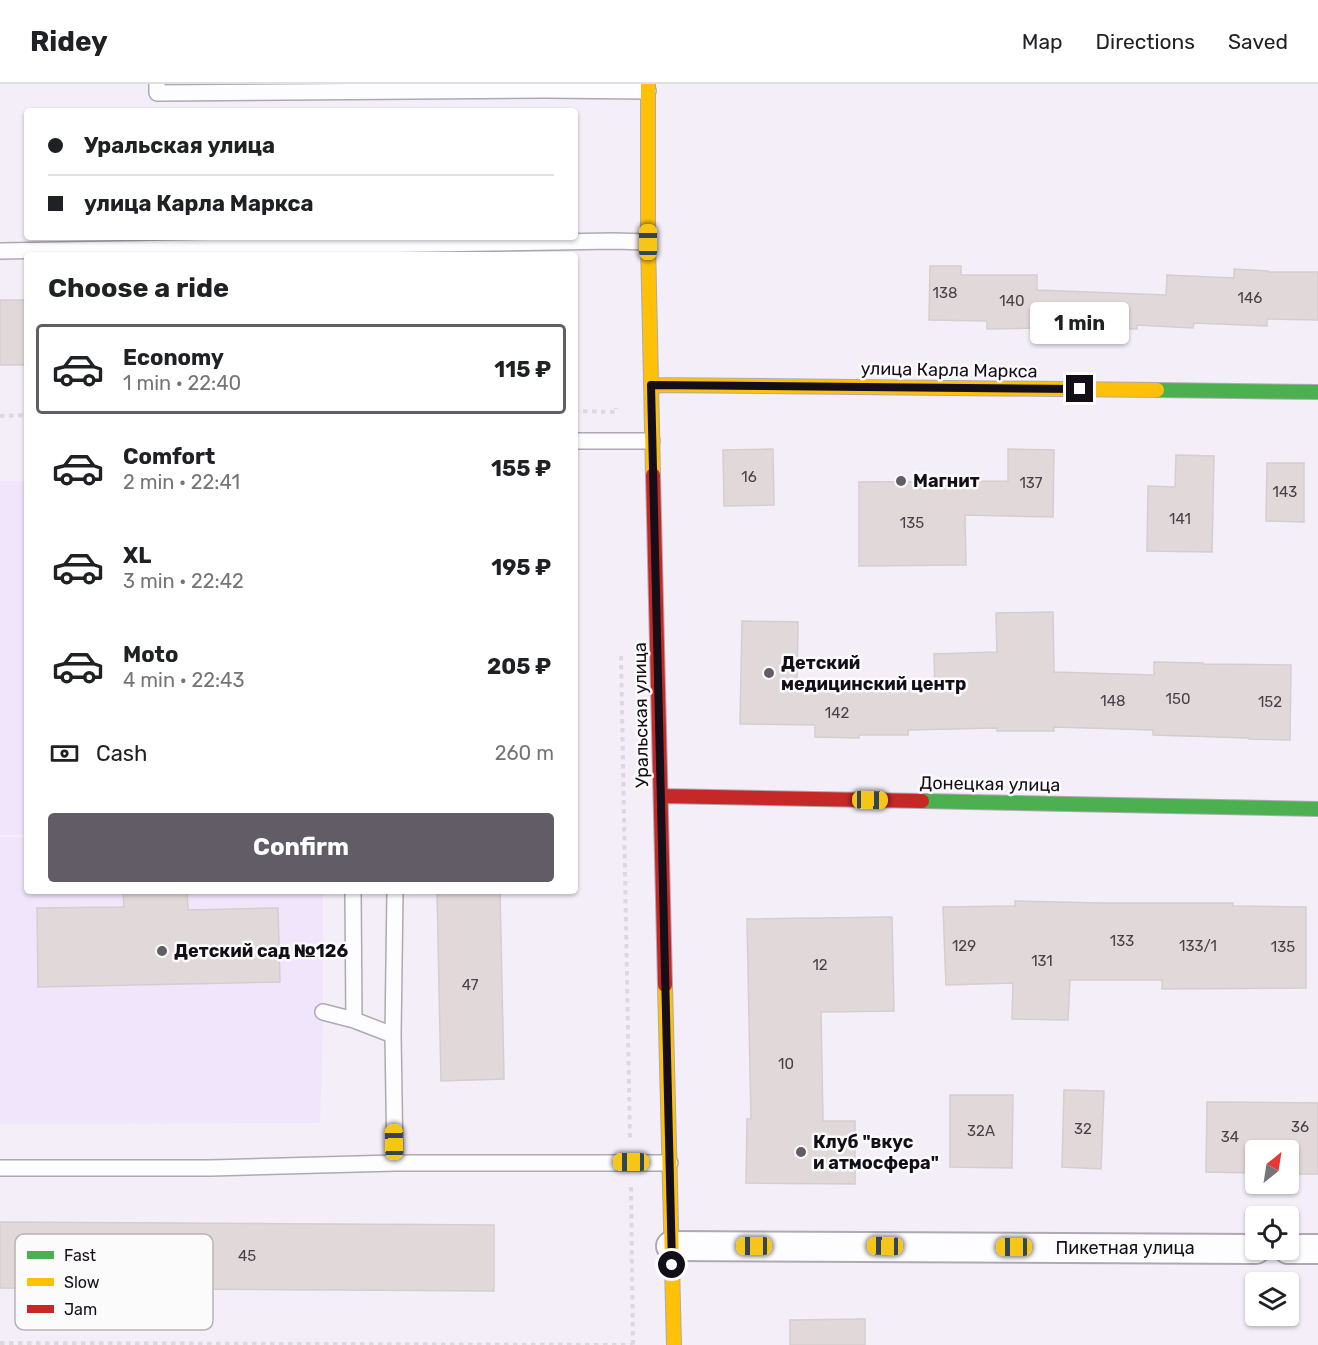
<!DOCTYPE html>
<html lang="en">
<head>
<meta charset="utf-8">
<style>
  :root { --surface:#fff; --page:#f2f2f2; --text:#202124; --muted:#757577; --line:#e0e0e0; --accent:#625c67 }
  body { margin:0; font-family:Rubik,sans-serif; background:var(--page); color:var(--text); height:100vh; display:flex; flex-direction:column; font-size:22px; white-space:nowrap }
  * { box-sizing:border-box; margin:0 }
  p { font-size:20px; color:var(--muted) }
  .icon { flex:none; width:33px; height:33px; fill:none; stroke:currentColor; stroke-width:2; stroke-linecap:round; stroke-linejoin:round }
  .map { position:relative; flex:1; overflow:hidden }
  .sheet { position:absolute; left:24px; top:168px; width:554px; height:642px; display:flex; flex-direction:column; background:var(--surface); border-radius:6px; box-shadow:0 2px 4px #0004 }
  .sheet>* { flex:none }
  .banner { position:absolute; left:24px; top:24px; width:554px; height:132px; border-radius:6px; box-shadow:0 2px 4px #0004; display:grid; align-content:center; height:132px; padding:0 24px; background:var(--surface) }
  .needle { width:39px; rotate:30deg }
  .tools { position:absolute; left:1245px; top:1056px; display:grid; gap:12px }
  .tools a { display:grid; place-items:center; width:54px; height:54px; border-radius:6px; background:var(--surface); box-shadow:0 2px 4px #0004; font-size:30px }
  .end { position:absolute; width:27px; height:27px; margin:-14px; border:8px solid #140e19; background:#fff; box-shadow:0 0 0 3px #fff }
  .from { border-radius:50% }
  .bubble { position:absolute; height:42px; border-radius:6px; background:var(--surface); box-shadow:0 2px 4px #0004; font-size:20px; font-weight:700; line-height:42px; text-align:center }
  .car { position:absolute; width:18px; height:36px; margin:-18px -9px; border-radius:8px; box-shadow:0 0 4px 2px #0007; background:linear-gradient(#f5c518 24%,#345 0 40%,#f5c518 0 76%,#345 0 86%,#f5c518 0) }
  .banner b { display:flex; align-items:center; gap:21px; height:57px; font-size:22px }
  .banner b+b { border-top:2px solid var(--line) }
  .banner i { width:15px; height:15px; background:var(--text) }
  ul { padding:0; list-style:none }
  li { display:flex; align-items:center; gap:18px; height:90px; margin:0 12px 9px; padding:0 12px; border:3px solid transparent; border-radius:6px }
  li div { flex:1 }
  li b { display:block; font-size:22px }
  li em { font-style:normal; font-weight:700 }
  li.selected { border-color:var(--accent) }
  li>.icon { width:54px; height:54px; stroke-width:1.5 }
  h2 { padding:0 24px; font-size:27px; line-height:72px }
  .pay { display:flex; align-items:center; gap:15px; height:66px; padding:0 24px; font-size:22px }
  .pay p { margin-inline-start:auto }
  .primary-button { display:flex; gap:12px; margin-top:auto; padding:12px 24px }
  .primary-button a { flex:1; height:69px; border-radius:6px; background:var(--accent); color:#fff; font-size:24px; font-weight:700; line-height:69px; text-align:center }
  header { display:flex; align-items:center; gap:36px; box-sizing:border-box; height:84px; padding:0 30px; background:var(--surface); border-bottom:2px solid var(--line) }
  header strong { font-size:28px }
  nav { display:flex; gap:33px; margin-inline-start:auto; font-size:21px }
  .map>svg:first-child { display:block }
  .built { fill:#f0e5fa }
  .building { fill:#e1d9d9; stroke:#d5cdce; stroke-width:1.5 }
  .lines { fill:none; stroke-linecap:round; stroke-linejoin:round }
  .lane-casing { stroke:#aea9b3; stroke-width:18 }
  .street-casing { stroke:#aea9b3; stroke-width:32 }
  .fast-casing { stroke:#aea9b3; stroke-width:16 }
  .slow-casing { stroke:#aea9b3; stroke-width:16 }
  .jam-casing { stroke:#aea9b3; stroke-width:16 }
  .path { stroke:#dbd9dd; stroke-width:4; stroke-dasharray:4.5 4.5; stroke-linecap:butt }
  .lane { stroke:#fdfcfe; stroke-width:15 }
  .street { stroke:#fdfcfe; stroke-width:28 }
  .fast { stroke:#4caf50; stroke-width:14 }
  .slow { stroke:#ffc107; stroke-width:14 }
  .jam { stroke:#c62828; stroke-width:14 }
  .route { stroke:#140e19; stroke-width:8 }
  .poi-dot { fill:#625c67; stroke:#fbfbfb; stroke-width:2 }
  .labels { text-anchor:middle; stroke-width:5; stroke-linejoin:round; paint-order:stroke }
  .number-label { font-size:15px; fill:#48424a }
  .street-label { font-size:18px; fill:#140e19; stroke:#fbfbfb }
  .poi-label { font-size:18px; font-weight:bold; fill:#140e19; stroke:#fbfbfb; text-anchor:start }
  .key { fill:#fbfbfb; stroke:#b6b4b7; stroke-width:1.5 }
  .key-label { font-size:16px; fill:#140e19 }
</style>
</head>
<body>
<header>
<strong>Ridey</strong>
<nav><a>Map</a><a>Directions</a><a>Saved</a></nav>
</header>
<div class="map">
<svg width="1318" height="1261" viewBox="0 0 1318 1261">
  <rect width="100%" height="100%" fill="#f3eef8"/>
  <!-- built -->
  <path class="built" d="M 0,397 L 27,397 L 27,751 L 0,751 Z
    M 0,753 L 27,753 L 27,807 L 323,807 L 323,928 L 320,1039 L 0,1040 Z"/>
  <!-- building -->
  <path class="building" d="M 930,182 L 961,182 L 961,191 L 1037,191 L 1037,206 L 1166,211 L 1167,191 L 1234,194 L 1234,185 L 1268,187 L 1268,188 L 1318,188 L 1318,236 L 1267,235 L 1267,242 L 1194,239 L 1193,244 L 1137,241 L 1137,245 L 1037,242 L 1037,244 L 987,245 L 987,237 L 929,236 Z
    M 0,216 L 27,216 L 27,281 L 0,281 Z
    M 773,365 L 774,421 L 724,422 L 723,366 Z
    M 1008,365 L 1054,366 L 1053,433 L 965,431 L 966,481 L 859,482 L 859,398 L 1008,397 Z
    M 1176,371 L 1214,372 L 1212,468 L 1147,467 L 1148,402 L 1175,403 Z
    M 1267,379 L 1304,379 L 1304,438 L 1266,437 Z
    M 1053,528 L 1054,588 L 1154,591 L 1154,578 L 1203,579 L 1203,580 L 1291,581 L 1290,656 L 1249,655 L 1249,654 L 1153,651 L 1153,646 L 1054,643 L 1054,647 L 997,647 L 997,644 L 908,646 L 908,651 L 859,651 L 859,654 L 815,653 L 815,641 L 740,640 L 742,537 L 798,538 L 797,605 L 874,606 L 935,605 L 934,570 L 997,568 L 996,529 Z
    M 187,807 L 188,826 L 278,824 L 280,898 L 38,903 L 37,824 L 124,823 L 123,808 Z
    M 437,807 L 500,807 L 504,995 L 441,997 Z
    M 1015,817 L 1100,819 L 1233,819 L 1233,822 L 1306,823 L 1306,904 L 1162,905 L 1162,896 L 1070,896 L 1068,936 L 1012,935 L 1013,899 L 946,901 L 943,823 L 1015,822 Z
    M 892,833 L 894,927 L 821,928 L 823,1037 L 855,1037 L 855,1100 L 746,1099 L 747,1035 L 751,1035 L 747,835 Z
    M 1064,1006 L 1104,1007 L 1101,1085 L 1062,1083 Z
    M 950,1011 L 1013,1011 L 1012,1084 L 950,1083 Z
    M 1207,1018 L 1318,1019 L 1318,1090 L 1288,1090 L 1288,1066 L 1256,1066 L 1256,1089 L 1206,1088 Z
    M 0,1138 L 494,1141 L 494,1207 L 0,1204 Z
    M 865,1235 L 865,1261 L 790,1261 L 790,1236 Z"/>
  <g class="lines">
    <defs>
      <path id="lane" d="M 157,0 L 157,9 L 544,6 L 648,7
        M 0,167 L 614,157 L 648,158
        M 574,357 L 652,357
        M 353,807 L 354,936
        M 395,807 L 393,951 L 395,1079
        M 323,928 L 354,936 L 393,951
        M 0,1084 L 211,1084 L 395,1079 L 670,1079"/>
      <path id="street" d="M 671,1162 L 1256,1165
        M 1288,1165 L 1318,1165"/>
      <path id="fast" d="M 1157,306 L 1318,308
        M 922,717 L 1318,725"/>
      <path id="slow" d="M 648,0 L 648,158 L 653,391
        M 651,301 L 1157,306
        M 665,901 L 674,1261"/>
      <path id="jam" d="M 653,391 L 665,901
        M 661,712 L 922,717"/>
    </defs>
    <!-- lane casing -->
    <use href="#lane" class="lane-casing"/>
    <!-- street casing -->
    <use href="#street" class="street-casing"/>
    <!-- fast casing -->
    <use href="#fast" class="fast-casing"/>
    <!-- slow casing -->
    <use href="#slow" class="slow-casing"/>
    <!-- jam casing -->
    <use href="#jam" class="jam-casing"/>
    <!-- path -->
    <path class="path" d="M 574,327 L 616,328 L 616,324
      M 0,332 L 27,331
      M 621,572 L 630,1056
      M 631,1103 L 633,1261
      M 0,1259 L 633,1261"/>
    <!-- lane -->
    <use href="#lane" class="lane"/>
    <!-- street -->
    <use href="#street" class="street"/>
    <!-- fast -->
    <use href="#fast" class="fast"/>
    <!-- slow -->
    <use href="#slow" class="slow"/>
    <!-- jam -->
    <use href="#jam" class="jam"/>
  </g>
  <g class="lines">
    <!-- route -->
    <path class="route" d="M 672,1181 L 651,301 L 1080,305"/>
  </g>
  <!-- markers -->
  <g class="poi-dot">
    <circle cx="901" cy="397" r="6"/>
    <circle cx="769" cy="589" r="6"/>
    <circle cx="162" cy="867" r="6"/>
    <circle cx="801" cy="1068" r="6"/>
  </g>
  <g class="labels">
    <!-- number labels -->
    <g class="number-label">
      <text x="945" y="214">138</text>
      <text x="1250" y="219">146</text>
      <text x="1012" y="222">140</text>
      <text x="749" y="398">16</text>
      <text x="1031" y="404">137</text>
      <text x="1285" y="413">143</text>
      <text x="1180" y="440">141</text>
      <text x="912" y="444">135</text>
      <text x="1178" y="620">150</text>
      <text x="1113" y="622">148</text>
      <text x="1270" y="623">152</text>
      <text x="837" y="634">142</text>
      <text x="1122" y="862">133</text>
      <text x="964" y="867">129</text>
      <text x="1198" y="867">133/1</text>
      <text x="1283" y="868">135</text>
      <text x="1042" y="882">131</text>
      <text x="820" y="886">12</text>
      <text x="470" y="906">47</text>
      <text x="786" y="985">10</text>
      <text x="1300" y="1048">36</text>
      <text x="1083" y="1050">32</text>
      <text x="981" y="1052">32А</text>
      <text x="1230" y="1058">34</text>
      <text x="247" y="1177">45</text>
    </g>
    <!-- street labels -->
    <g class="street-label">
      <text transform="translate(949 286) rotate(1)" y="6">улица Карла Маркса</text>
      <text transform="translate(641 631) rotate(-91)" y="6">Уральская улица</text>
      <text transform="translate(990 700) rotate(1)" y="6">Донецкая улица</text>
      <text x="1125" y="1170">Пикетная улица</text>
    </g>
    <!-- poi labels -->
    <g class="poi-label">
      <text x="913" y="403">Магнит</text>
      <text x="781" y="585">Детский<tspan x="781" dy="21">медицинский центр</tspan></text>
      <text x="174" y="873">Детский сад №126</text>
      <text x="813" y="1064">Клуб "вкус<tspan x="813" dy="21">и атмосфера"</tspan></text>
    </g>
  </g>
  <!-- legend -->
  <rect x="15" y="1150" width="198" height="96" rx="9" class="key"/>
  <rect x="27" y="1167" width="27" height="8" fill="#4caf50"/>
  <rect x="27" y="1194" width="27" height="8" fill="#ffc107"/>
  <rect x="27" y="1221" width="27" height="8" fill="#c62828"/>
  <g class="key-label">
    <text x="64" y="1177">Fast</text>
    <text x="64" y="1204">Slow</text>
    <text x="64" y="1231">Jam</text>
  </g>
</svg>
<div class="tools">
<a><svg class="needle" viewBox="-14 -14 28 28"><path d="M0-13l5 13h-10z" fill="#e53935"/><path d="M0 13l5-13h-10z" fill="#757577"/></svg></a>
<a><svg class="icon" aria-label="locate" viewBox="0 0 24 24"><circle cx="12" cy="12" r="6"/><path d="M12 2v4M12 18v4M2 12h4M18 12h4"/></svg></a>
<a><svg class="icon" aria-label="layers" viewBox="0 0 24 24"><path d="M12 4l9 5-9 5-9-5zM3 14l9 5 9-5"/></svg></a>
</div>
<i class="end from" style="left:672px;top:1181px"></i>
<i class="end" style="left:1080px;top:305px"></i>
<div class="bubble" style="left:1030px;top:218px;width:99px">1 min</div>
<i class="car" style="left:648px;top:158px;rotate:0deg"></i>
<i class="car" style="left:870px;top:716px;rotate:91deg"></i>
<i class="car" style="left:394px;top:1058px;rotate:359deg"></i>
<i class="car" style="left:631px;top:1078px;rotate:270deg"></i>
<i class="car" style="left:754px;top:1162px;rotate:270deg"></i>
<i class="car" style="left:885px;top:1162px;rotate:271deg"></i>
<i class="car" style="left:1014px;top:1163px;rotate:270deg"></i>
<div class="banner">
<b><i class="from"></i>Уральская улица</b>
<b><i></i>улица Карла Маркса</b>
</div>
<section class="sheet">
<h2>Choose a ride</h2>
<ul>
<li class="selected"><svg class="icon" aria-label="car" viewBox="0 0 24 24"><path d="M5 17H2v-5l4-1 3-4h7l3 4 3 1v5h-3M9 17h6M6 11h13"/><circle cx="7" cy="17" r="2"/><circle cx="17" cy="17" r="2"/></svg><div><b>Economy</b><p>1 min · 22:40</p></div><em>115 ₽</em></li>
<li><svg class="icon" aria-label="car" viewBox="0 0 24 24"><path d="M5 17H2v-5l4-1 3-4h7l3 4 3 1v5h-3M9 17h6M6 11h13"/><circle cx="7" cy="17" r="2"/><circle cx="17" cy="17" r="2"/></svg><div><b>Comfort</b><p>2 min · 22:41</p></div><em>155 ₽</em></li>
<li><svg class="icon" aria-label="car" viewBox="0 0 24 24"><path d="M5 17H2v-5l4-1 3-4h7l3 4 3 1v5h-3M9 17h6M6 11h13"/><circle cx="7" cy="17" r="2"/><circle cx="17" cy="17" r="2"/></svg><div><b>XL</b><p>3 min · 22:42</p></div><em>195 ₽</em></li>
<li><svg class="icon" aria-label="car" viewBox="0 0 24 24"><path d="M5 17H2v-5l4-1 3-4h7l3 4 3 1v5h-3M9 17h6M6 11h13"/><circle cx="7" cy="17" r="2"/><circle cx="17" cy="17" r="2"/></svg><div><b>Moto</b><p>4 min · 22:43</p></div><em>205 ₽</em></li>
</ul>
<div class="pay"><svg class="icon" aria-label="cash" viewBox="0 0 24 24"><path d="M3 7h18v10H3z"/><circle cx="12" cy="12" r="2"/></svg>Cash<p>260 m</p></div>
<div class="primary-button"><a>Confirm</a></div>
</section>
</div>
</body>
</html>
